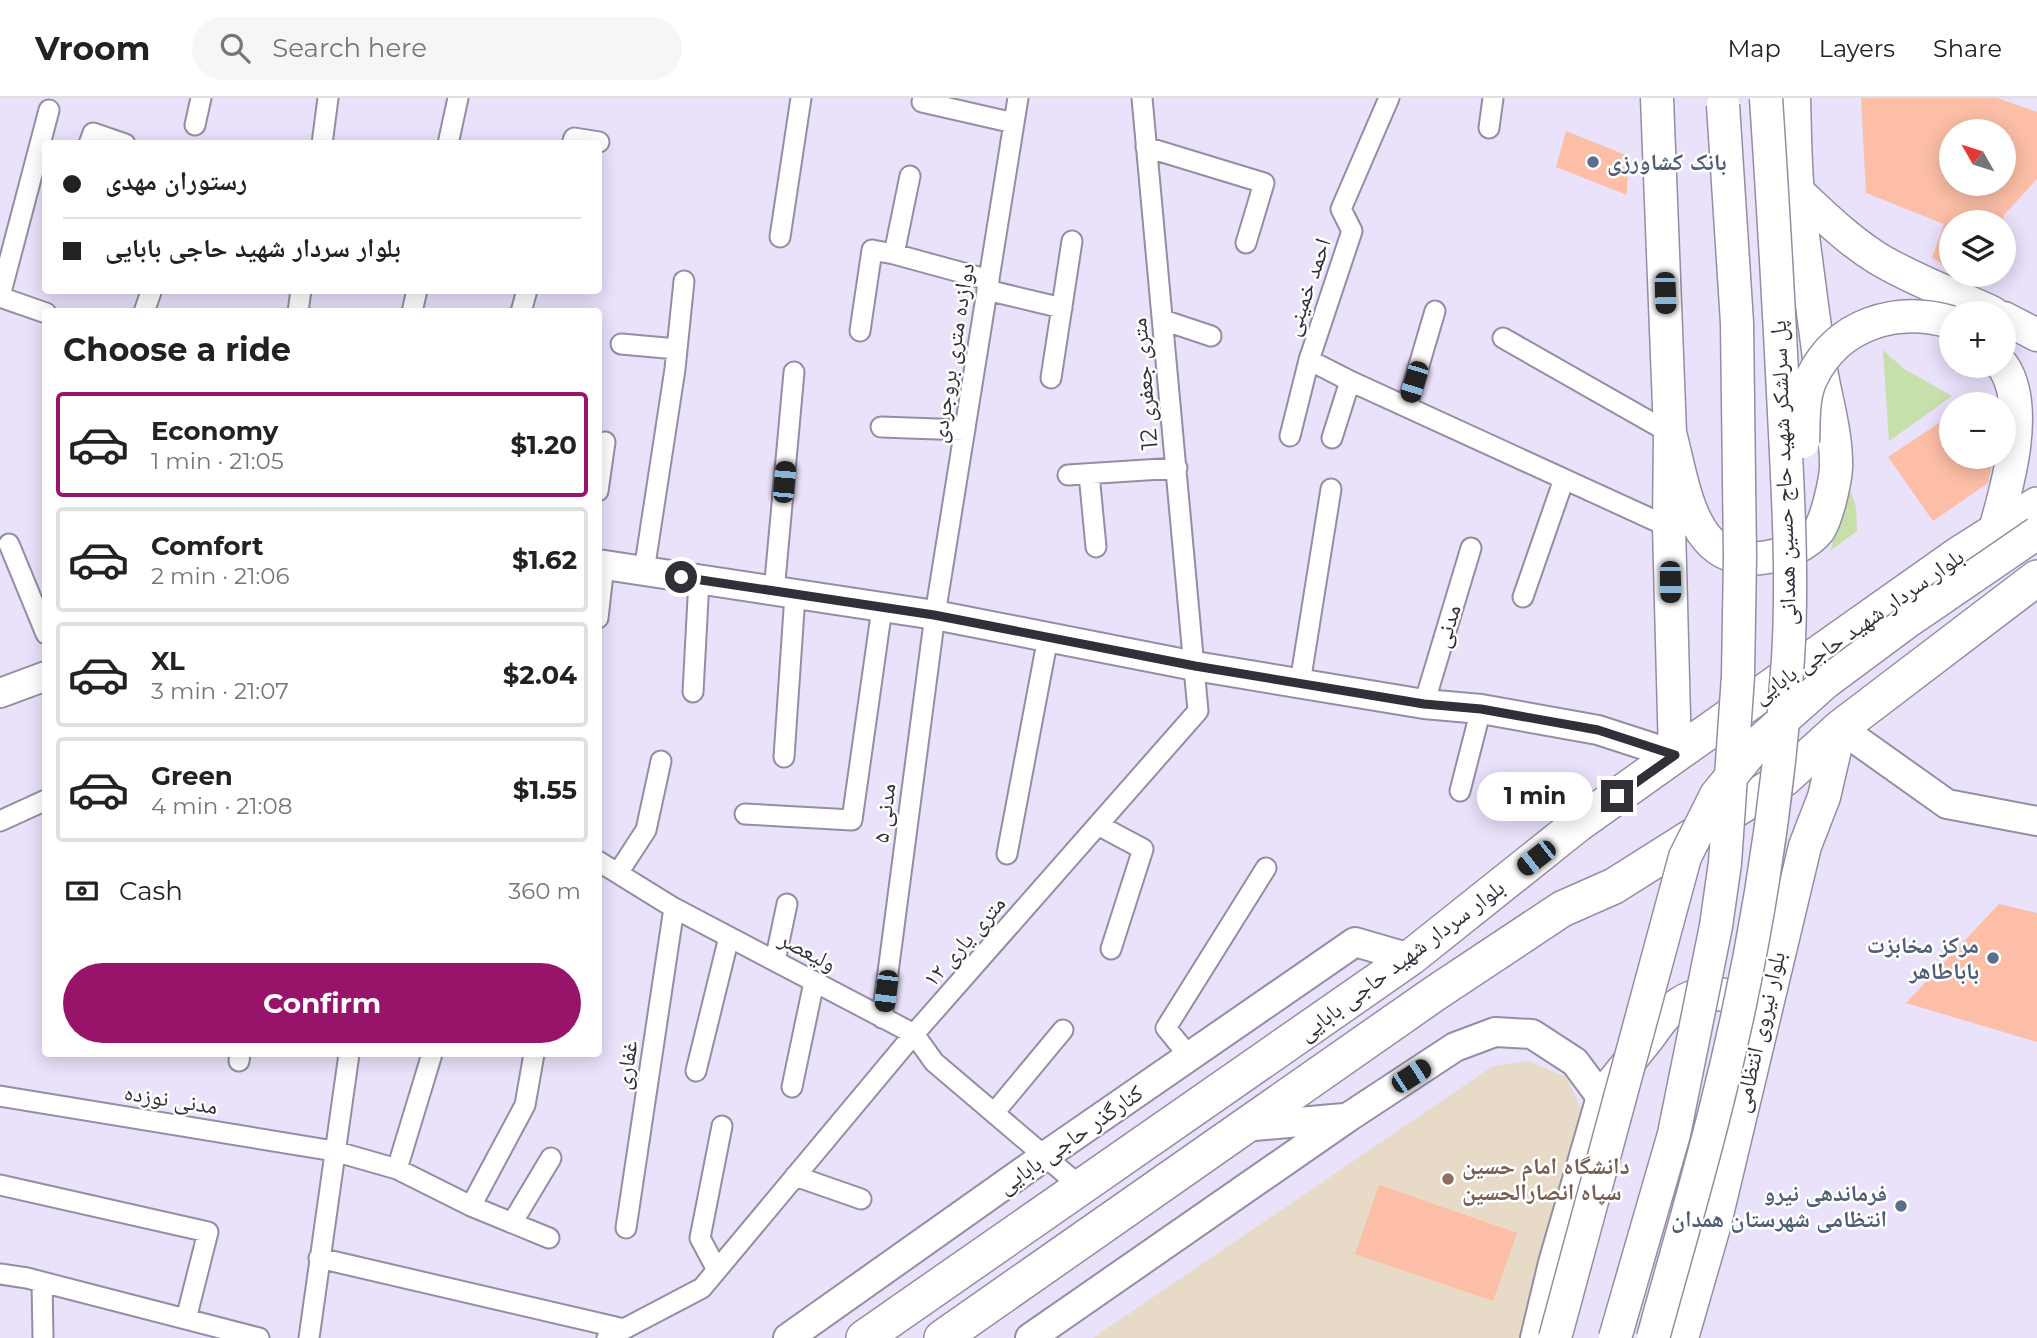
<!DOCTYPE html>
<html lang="en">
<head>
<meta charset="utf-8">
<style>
  :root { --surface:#fff; --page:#f6f6f6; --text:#222; --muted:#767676; --line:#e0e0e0; --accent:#98146a }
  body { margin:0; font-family:Montserrat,"Noto Naskh Arabic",sans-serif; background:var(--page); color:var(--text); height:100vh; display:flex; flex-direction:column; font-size:26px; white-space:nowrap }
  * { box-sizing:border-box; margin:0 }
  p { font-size:23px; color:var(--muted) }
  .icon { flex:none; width:38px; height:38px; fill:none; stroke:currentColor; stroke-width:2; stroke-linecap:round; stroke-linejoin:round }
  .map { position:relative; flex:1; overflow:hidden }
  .drawer { position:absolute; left:42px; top:210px; width:560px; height:749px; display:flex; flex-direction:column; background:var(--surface); border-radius:7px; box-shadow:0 4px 18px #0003 }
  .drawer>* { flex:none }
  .hud { position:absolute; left:42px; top:42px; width:560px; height:154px; border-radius:7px; box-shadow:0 4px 18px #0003; display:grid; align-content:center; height:154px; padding:0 21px; background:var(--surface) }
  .needle { width:46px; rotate:309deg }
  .fabs { position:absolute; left:1939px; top:21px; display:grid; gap:14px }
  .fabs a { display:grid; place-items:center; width:77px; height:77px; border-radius:50%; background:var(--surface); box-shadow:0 4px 18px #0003; font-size:35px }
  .end { position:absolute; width:32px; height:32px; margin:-16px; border:9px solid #322f38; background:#fff; box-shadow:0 0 0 4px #fff }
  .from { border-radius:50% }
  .bubble { position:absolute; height:49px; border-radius:24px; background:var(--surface); box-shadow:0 4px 18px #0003; font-size:23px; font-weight:700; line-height:49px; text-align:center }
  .car { position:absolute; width:21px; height:42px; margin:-21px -10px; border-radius:9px; box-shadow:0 0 5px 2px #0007; background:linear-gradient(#222 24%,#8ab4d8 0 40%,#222 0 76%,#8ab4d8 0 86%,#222 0) }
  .hud b { display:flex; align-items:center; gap:24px; height:66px; font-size:26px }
  .hud b+b { border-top:2px solid var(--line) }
  .hud i { width:18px; height:18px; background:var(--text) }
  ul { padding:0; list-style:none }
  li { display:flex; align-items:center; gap:21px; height:105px; margin:0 14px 10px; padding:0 7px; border:4px solid var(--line); border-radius:7px }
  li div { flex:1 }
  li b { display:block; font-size:26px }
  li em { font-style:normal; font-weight:700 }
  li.on { border-color:var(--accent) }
  li>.icon { width:63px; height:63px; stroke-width:1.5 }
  h2 { padding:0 21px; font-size:32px; line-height:84px }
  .pay { display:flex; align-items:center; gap:18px; height:77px; padding:0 21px; font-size:26px }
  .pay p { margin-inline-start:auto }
  .button { display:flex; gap:14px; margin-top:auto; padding:14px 21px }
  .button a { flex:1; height:80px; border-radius:42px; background:var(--accent); color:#fff; font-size:28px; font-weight:700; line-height:80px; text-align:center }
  header { display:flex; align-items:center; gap:42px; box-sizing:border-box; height:98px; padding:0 35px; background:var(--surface); border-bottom:2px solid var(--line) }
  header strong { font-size:33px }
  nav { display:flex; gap:38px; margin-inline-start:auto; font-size:24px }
  .search { width:490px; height:63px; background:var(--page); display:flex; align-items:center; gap:18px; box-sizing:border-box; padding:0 24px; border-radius:38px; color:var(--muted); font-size:26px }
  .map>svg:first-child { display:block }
  .education { fill:#e7dbc7 }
  .green { fill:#c7dfaa }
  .building { fill:#fcbea6; fill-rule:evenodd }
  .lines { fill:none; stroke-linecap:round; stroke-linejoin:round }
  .street-casing { stroke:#958da3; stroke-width:23 }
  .secondary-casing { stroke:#958da3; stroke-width:32 }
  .primary-casing { stroke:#958da3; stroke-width:35 }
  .highway-casing { stroke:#958da3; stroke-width:38 }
  .street { stroke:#fff; stroke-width:19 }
  .secondary { stroke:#fff; stroke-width:28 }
  .primary { stroke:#fff; stroke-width:32 }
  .highway { stroke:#fff; stroke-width:35 }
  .primary-bridge-casing { stroke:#958da3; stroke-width:35; stroke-linecap:butt }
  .primary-bridge { stroke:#fff; stroke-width:32 }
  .route { stroke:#322f38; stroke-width:9 }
  .service-dot { fill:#5c6f8a; stroke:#fff; stroke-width:2.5 }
  .education-dot { fill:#8d6e63; stroke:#fff; stroke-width:2.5 }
  .labels { text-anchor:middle; stroke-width:5; stroke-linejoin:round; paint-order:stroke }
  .service-label { font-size:23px; font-weight:bold; fill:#4e5e75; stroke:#fff; text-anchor:end }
  .street-label { font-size:23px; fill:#322f38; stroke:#fff }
  .education-label { font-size:23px; font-weight:bold; fill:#785e54; stroke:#fff; text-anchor:start }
</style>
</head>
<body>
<header>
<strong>Vroom</strong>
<div class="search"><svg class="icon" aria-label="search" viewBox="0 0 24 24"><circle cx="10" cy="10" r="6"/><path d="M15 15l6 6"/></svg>Search here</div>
<nav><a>Map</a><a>Layers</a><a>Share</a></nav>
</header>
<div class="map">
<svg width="2037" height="1240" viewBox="0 0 2037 1240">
  <rect width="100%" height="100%" fill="#eae1fa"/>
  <!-- education -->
  <path class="education" d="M 1528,963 L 1566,979 L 1586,1021 L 1526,1240 L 1093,1240 L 1493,968 Z"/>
  <!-- green -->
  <path class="green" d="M 1883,252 L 1904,271 L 1952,298 L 1889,343 Z
    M 1850,392 L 1856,409 L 1857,433 L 1830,453 Z"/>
  <!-- building -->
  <path class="building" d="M 1861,0 L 1997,0 L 2037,14 L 2037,81 L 2004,117 L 2002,124 L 1951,124 L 1951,171 L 1932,160 L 1944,126 L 1866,95 ZM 1951,33 L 2004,33 L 2004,86 L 1951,86 Z
    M 1566,33 L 1628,58 L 1627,97 L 1556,69 Z
    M 1951,317 L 1951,359 L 1992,359 L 1993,361 L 1988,385 L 1933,423 L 1888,359 Z
    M 1999,806 L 2037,815 L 2037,944 L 1906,905 Z
    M 1379,1087 L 1517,1135 L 1493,1203 L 1355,1156 Z"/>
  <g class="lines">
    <defs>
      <path id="street" d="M 1389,0 L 1341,111 L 1352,133 L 1309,262 L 1350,283 L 1669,429
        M 922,4 L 1014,25
        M 195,27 L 201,0
        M 1489,30 L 1493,0
        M 89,46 L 93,35 L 125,46
        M 322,46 L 328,0
        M 448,46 L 458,0
        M 572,46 L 574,40 L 599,44
        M 1146,49 L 1264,85 L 1246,145
        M 910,78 L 894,156 L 989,182
        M 780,139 L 801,0
        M 987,192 L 1062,210
        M 0,198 L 49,12
        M 0,199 L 46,215
        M 144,214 L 151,194
        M 298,214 L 301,192
        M 412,214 L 417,192
        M 521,214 L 527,192
        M 1163,222 L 1211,238
        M 860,233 L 872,152 L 894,156
        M 1503,240 L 1670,335
        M 621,246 L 677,251
        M 1051,280 L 1072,143
        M 1407,308 L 1435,213
        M 881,329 L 965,332
        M 1290,338 L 1309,262
        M 1332,340 L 1350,283
        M 1089,376 L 1096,449
        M 1068,377 L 1177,370
        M 598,393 L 605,344
        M 9,446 L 46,536
        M 644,473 L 675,271 L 684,183
        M 774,494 L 794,274
        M 1523,499 L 1564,381
        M 598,520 L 604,467
        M 1300,585 L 1331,391
        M 693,594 L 699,482
        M 1424,606 L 1471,450
        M 784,659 L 795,497
        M 1460,693 L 1481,611
        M 745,716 L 852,722 L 882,510
        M 0,723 L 46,702
        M 1098,727 L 1143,751 L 1111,851
        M 1007,756 L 1048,539
        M 598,763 L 674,810 L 914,936 L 934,964 L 1081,1089
        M 618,775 L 646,732 L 661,663
        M 775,863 L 787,806
        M 882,920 L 935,517 L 1018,0
        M 1189,958 L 1166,930 L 1266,770
        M 239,963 L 240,956
        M 696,973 L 729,839
        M 792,989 L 814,884
        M 0,998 L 334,1053 L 397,1071 L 471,1108 L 549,1140
        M 994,1015 L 1063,932
        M 397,1071 L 432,956
        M 795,1078 L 861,1101
        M 0,1087 L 208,1134 L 186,1221
        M 471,1108 L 525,1007 L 534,956
        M 512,1125 L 551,1060
        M 626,1130 L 674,810
        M 319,1160 L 624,1231
        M 717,1172 L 700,1140 L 722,1028
        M 0,1176 L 27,1180 L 259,1240
        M 42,1184 L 43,1239
        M 309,1240 L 349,956
        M 607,1240 L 702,1190 L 914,936 L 1198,613 L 1142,0"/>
      <path id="secondary" d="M 598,466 L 935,517 L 1195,568 L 1424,606 L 1481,611 L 1598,632 L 1675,657
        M 0,595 L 46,578
        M 1840,630 L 1947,706 L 2037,723
        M 1243,1029 L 1344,1020
        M 788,1240 L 1045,1058 L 1355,844 L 1410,860
        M 1030,1240 L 1347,1020 L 1455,949 L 1495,934 L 1532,936 L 1575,964 L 1601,999 L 1553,1165 L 1535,1240"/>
      <path id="primary" d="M 1657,0 L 1670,335 L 1669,429 L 1675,657
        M 1798,94 C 1823,117 1848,142 1877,160 C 1913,182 1955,197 1993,215
        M 2004,220 L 2037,237
        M 1670,335 C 1685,390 1691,473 1768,459 C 1785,456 1807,447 1819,432 C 1827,420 1835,385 1836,370 C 1837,333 1824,296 1819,260 C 1812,205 1804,151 1798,96 C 1795,64 1795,32 1794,0
        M 1994,435 C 2007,390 2031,309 2003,268
        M 1601,999 C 1617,979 1633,959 1649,939 C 1655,931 1661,921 1669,914 C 1697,887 1736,890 1759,921
        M 1682,1240 L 1714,1129 L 1805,748 L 1824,699 L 1840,630"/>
      <path id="highway" d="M 864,1240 L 1410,860 L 1578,726 L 1675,657 L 1958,457 L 2037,407
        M 942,1240 L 1434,896 L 1562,811 L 1614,788 L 1785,680 L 1840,630 L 2037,480"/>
    </defs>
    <!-- street casing -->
    <use href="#street" class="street-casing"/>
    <!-- secondary casing -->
    <use href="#secondary" class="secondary-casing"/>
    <!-- primary casing -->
    <use href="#primary" class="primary-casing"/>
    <!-- highway casing -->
    <use href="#highway" class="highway-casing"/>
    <!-- street -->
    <use href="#street" class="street"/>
    <!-- secondary -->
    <use href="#secondary" class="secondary"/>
    <!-- primary -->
    <use href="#primary" class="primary"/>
    <!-- highway -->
    <use href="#highway" class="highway"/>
    <defs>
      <path id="primary-bridge" d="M 1803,344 C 1804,323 1802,299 1812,279 C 1838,226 1896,208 1951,224
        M 1555,1240 L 1685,759 L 1716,697 L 1761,642 L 1825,585 L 1910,522 L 2037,435
        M 1615,1240 L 1674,1036 L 1716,828 L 1725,765 L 1738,578 L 1740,459 L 1737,225 L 1723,7
        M 1653,1240 C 1674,1163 1697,1086 1716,1009 C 1753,864 1778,710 1788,561 C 1793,479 1788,396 1784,315 C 1779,210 1773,105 1766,0"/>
    </defs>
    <!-- primary-bridge casing -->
    <use href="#primary-bridge" class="primary-bridge-casing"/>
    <!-- primary-bridge -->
    <use href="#primary-bridge" class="primary-bridge"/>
  </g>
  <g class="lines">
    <!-- route -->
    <path class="route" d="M 681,479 L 934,517 L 1195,568 L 1424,606 L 1481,611 L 1598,632 L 1675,657 L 1617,698"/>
  </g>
  <!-- markers -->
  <g class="service-dot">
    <circle cx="1593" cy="64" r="7"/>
    <circle cx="1993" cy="860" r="7"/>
    <circle cx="1901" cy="1108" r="7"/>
  </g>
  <circle class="education-dot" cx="1448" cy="1081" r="7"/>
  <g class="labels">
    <!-- service labels -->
    <g class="service-label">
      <text x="1607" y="72" text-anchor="start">بانک کشاورزی</text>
      <text x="1979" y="855">مرکز مخابزت<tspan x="1979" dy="26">باباطاهر</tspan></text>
      <text x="1887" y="1103">فرماندهی نیرو<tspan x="1887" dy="26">انتظامی شهرستان همدان</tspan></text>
    </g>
    <!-- street labels -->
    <g class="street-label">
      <text transform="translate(1307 189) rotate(-71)" y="8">احمد خمینی</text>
      <text transform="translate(952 255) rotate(-81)" y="8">دوازده متری بروجردی</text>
      <text transform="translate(1144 286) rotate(-95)" y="8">12 متری جعفری</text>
      <text transform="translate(1783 375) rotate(-92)" y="8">پل سرلشکر شهید حاج حسین همدانی</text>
      <text transform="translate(1447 528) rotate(-73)" y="8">مدنی</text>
      <text transform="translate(1858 528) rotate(-35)" y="8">بلوار سردار شهید حاجی بابایی</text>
      <text transform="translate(884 715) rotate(-83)" y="8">مدنی ۵</text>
      <text transform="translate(964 843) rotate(-49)" y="8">۱۲ متری یاری</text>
      <text transform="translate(808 853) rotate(28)" y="8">ولیعصر</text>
      <text transform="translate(1401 862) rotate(-37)" y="8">بلوار سردار شهید حاجی بابایی</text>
      <text transform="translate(1759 934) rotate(-77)" y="8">بلوار نیروی انتظامی</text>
      <text transform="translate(626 967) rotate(-81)" y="8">غفاری</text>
      <text transform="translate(171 1001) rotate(9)" y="8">مدنی نوزده</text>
      <text transform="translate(1070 1041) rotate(-35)" y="8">کنارگذر حاجی بابایی</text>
    </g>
    <!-- education labels -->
    <g class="education-label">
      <text x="1462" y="1076">دانشگاه امام حسین<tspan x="1462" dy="26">سپاه انصارالحسین</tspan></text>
    </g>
  </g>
</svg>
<div class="fabs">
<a><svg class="needle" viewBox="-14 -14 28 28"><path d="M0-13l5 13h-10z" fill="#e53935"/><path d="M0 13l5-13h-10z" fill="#767676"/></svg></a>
<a><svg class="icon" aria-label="layers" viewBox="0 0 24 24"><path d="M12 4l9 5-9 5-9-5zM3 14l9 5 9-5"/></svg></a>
<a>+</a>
<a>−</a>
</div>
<i class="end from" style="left:681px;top:479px"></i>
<i class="end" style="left:1617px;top:698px"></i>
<div class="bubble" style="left:1477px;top:674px;width:116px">1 min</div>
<i class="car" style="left:1665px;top:195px;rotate:178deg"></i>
<i class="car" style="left:1414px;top:284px;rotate:197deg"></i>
<i class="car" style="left:784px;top:384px;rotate:5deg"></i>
<i class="car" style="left:1670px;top:484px;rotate:179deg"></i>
<i class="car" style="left:1536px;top:760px;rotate:232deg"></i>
<i class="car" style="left:886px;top:893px;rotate:187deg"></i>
<i class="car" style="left:1411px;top:978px;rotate:57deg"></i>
<div class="hud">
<b><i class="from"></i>رستوران مهدی</b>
<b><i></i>بلوار سردار شهید حاجی بابایی</b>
</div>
<section class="drawer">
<h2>Choose a ride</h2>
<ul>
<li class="on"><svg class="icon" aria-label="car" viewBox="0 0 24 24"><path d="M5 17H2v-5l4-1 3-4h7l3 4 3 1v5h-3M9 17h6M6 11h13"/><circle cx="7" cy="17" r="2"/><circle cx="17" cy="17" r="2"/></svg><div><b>Economy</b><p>1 min · 21:05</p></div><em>$1.20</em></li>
<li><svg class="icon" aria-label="car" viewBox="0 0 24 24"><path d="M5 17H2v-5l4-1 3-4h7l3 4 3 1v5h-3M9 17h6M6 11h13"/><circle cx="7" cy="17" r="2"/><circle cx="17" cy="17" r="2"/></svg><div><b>Comfort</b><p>2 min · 21:06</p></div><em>$1.62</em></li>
<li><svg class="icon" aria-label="car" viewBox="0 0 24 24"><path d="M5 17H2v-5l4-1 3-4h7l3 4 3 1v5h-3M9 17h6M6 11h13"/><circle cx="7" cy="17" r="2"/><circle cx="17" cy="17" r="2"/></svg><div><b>XL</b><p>3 min · 21:07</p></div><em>$2.04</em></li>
<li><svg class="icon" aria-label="car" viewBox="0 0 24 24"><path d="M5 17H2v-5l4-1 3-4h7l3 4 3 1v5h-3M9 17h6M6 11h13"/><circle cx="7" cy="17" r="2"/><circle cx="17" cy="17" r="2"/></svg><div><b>Green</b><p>4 min · 21:08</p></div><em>$1.55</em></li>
</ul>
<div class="pay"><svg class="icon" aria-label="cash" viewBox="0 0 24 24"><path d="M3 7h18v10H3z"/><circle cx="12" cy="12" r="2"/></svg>Cash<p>360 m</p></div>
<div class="button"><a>Confirm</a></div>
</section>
</div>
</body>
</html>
